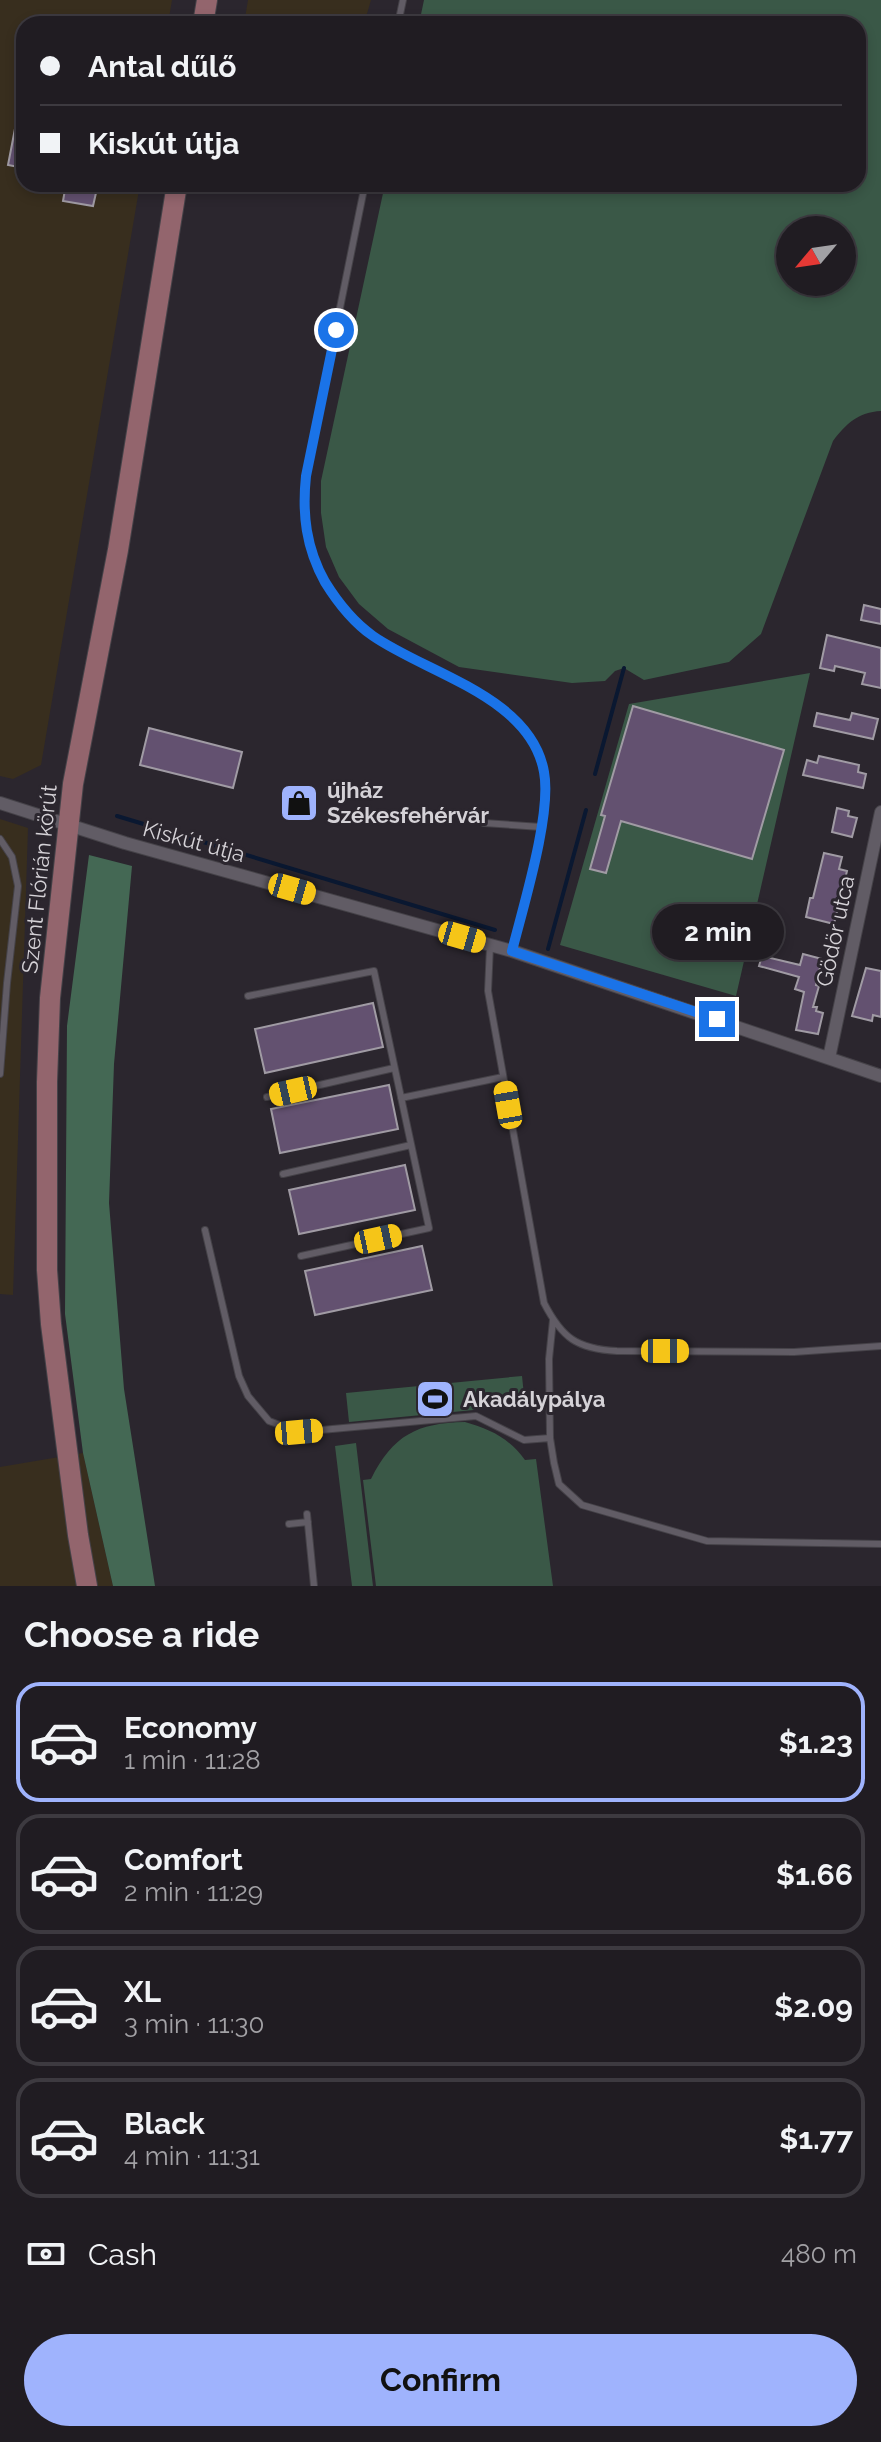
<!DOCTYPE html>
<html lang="en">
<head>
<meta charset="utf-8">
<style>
  :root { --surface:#201c22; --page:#2d292f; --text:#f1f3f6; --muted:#a2a1a5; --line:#3d3a40; --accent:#9fb3fd }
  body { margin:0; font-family:Raleway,sans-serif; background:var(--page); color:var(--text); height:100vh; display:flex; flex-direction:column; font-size:30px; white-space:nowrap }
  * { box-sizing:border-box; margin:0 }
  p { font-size:26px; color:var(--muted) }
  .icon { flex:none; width:44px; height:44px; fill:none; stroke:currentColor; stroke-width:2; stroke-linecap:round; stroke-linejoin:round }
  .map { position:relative; height:1586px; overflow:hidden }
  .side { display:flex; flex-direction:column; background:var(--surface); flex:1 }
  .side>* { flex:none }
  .top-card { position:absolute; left:16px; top:16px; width:850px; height:176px; border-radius:24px; box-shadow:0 4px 12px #0003,0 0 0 2px var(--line); display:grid; align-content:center; height:176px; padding:0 24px; background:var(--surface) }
  .needle { width:52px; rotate:241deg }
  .tools { position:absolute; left:776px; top:216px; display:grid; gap:16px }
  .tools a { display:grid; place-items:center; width:80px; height:80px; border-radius:50%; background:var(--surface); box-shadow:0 4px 12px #0003,0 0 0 2px var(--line); font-size:40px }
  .end { position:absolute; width:36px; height:36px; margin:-18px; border:10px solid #1a73e8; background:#fff; box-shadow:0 0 0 4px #fff }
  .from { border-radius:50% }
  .bubble { position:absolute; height:56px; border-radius:28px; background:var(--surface); box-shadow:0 4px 12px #0003,0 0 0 2px var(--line); font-size:26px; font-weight:700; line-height:56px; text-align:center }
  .car { position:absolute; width:24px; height:48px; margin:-24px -12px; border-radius:10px; box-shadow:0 0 6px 2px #0007; background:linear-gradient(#f5c518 24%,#345 0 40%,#f5c518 0 76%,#345 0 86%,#f5c518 0) }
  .top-card b { display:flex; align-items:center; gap:28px; height:76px; font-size:30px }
  .top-card b+b { border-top:2px solid var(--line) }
  .top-card i { width:20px; height:20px; background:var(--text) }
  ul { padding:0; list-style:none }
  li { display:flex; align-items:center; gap:24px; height:120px; margin:0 16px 12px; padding:0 8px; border:4px solid var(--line); border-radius:24px }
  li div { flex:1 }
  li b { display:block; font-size:30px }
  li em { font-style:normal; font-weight:700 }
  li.active { border-color:var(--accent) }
  li>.icon { width:72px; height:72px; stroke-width:1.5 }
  h2 { padding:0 24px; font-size:36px; line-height:96px }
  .pay { display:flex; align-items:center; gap:20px; height:88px; padding:0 24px; font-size:30px }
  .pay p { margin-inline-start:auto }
  .button { display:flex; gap:16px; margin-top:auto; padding:16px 24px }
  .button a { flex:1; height:92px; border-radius:48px; background:var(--accent); color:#111; font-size:32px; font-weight:700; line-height:92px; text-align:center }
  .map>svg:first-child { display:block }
  .commercial { fill:#382e1e }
  .green { fill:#3a5847; fill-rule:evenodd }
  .forest { fill:#446854 }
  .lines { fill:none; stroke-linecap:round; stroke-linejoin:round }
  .stream { stroke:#0a1831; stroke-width:4 }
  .building { fill:#635170; stroke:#a09ba4; stroke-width:2 }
  .service-casing { stroke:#454248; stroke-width:8 }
  .minor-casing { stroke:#454248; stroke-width:14 }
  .primary-casing { stroke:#454248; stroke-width:22 }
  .service { stroke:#615c65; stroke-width:6 }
  .minor { stroke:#615c65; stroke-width:12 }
  .primary { stroke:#93656d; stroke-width:20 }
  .route { stroke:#1a73e8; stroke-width:10 }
  .labels { text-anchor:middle; stroke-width:6; stroke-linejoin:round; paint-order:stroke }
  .poi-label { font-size:22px; font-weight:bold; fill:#d5d2d7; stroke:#2b262e; text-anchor:start }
  .street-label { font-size:22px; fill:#d5d2d7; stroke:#2b262e }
</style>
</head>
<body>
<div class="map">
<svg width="881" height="1586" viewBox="0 0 881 1586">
  <rect width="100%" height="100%" fill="#2b262e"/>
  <!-- commercial -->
  <path class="commercial" d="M 0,0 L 172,0 L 168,24 L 24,24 L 24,184 L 140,184 L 41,765 L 13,779 L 0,776 Z
    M 248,0 L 371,0 L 364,24 L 244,24 Z
    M 0,819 L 28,828 L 13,1295 L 0,1294 Z
    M 83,1453 L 113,1586 L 0,1586 L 0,1467 Z"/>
  <!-- green -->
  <path class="green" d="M 424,0 L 881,0 L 881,411 C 858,412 846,424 833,441 L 761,634 L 729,662 L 644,680 L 624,668 L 615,671 L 605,681 L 572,683 L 459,667 L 388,629 L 359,604 L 339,577 L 326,547 L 321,513 L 321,481 L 385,184 L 858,184 L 858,24 L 419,24 ZM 790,230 L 842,230 L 842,282 L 790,282 Z
    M 810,673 L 736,996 L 560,945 L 629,704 Z
    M 522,1376 L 525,1405 L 349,1422 L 346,1393 Z
    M 465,1422 C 490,1429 509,1438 525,1460 L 536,1459 L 553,1586 L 376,1586 L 363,1480 L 371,1479 C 393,1435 417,1423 465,1422 Z
    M 356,1443 L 373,1586 L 352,1586 L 335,1446 Z"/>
  <!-- forest -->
  <path class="forest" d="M 89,855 L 132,866 L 114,1064 L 109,1203 L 124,1389 L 155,1586 L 113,1586 L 83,1453 L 65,1314 L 67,1026 Z"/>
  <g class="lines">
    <!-- stream -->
    <path class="stream" d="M 595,774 L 624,668
      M 117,816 L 495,930
      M 548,949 L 586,810"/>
  </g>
  <!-- building -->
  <path class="building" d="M 19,108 L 24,109 L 24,168 L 8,165 Z
    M 66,184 L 98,184 L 93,206 L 63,201 Z
    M 864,605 L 881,609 L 881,624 L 861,620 Z
    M 827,635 L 881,648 L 881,688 L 862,684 L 865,673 L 835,666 L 834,671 L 820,668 Z
    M 633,706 L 784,750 L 752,859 L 621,821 L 606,873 L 590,869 L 605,816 L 601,815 Z
    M 817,713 L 850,720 L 852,713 L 878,719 L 873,739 L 814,726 Z
    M 149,728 L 242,752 L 233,788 L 140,765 Z
    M 819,756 L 859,765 L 858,772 L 866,774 L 863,788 L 803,775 L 807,760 L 817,763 Z
    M 837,808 L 849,811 L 848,816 L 857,818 L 852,837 L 832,832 Z
    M 824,853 L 842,857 L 839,869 L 847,871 L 834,924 L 806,917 L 810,898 L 813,898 Z
    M 803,954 L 822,959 L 816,985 L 819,986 L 813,1007 L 817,1007 L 816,1011 L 823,1013 L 818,1034 L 796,1030 L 804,992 L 795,989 L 799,977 L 759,966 L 762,956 L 800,965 Z
    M 866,968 L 881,971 L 881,1017 L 873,1015 L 872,1021 L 852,1016 Z
    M 373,1003 L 383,1047 L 265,1073 L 255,1029 Z
    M 389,1085 L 398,1129 L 280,1153 L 271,1109 Z
    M 405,1165 L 415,1210 L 299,1234 L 289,1190 Z
    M 422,1246 L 432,1290 L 315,1315 L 305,1271 Z"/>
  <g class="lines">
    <defs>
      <path id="service" d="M 398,24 L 403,0
        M 365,184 L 306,476 C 302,514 306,548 325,582 C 338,603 353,622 373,636 C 428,674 531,697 544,772 C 552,812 523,908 512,951
        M 484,823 L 541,827
        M 0,839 L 12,857 L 18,886 L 7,983 L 0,1074
        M 490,946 L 488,991 L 544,1303 C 562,1338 577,1349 617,1351 L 794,1352 L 881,1346
        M 248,996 L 374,971 L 429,1228 L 301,1256
        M 267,1097 L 394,1068
        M 401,1098 L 503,1077
        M 283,1174 L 411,1145
        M 205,1230 L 239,1376 L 248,1396 L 269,1421 L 299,1432 L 476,1416 L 524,1440 L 550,1438
        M 553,1320 L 549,1359 L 550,1438 L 554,1463 L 559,1484 L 582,1505 L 707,1541 L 881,1544
        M 307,1514 L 314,1586
        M 289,1524 L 308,1522"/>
      <path id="minor" d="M 0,803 L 125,843 L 512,951 L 881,1076
        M 829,1058 L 881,812"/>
      <path id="primary" d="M 203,24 L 207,0
        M 87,1586 L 78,1535 L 51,1324 L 47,1270 L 47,1082 L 50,998 L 73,784 L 118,550 L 177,184"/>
    </defs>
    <!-- service casing -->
    <use href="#service" class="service-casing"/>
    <!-- minor casing -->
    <use href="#minor" class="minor-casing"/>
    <!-- primary casing -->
    <use href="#primary" class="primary-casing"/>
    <!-- service -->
    <use href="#service" class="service"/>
    <!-- minor -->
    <use href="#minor" class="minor"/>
    <!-- primary -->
    <use href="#primary" class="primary"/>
  </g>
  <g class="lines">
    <!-- route -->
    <path class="route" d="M 336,330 L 306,476 C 302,514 306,548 325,582 C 338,603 353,622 373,636 C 428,674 531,697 544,772 C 552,814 523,907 512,951 L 717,1019"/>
  </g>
  <!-- icons -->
  <defs>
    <symbol id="shop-square" viewBox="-11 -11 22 22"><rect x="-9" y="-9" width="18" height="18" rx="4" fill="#9fb3fd" stroke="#2b262e"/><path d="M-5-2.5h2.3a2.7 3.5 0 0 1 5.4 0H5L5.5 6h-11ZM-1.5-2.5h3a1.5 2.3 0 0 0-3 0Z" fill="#111"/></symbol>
    <symbol id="stadium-square" viewBox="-11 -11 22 22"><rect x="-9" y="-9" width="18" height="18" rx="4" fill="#9fb3fd" stroke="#2b262e"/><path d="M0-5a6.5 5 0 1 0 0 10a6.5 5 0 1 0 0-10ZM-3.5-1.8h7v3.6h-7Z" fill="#111"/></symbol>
  </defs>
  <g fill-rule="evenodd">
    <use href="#shop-square" x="277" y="781" width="44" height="44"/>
    <use href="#stadium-square" x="413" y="1377" width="44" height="44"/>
  </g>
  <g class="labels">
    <!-- poi labels -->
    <g class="poi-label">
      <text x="327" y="798">újház<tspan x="327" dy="25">Székesfehérvár</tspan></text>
      <text x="463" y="1407">Akadálypálya</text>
    </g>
    <!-- street labels -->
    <g class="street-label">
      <text transform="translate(194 841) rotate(15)" y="8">Kiskút útja</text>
      <text transform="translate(39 879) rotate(-84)" y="8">Szent Flórián körút</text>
      <text transform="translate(835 931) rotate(-78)" y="8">Gödör utca</text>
    </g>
  </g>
</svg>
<div class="tools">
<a><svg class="needle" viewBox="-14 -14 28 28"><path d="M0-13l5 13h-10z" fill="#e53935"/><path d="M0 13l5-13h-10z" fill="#a2a1a5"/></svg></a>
</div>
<i class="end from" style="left:336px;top:330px"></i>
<i class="end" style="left:717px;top:1019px"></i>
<div class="bubble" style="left:652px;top:904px;width:132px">2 min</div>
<i class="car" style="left:292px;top:889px;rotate:106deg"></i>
<i class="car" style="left:462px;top:937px;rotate:106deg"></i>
<i class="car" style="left:293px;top:1091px;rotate:257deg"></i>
<i class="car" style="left:508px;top:1105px;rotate:350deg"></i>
<i class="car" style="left:378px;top:1239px;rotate:78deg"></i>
<i class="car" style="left:665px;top:1351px;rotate:90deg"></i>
<i class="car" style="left:299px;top:1432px;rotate:85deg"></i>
<div class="top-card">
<b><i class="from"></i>Antal dűlő</b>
<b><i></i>Kiskút útja</b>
</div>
</div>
<section class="side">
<h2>Choose a ride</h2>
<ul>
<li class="active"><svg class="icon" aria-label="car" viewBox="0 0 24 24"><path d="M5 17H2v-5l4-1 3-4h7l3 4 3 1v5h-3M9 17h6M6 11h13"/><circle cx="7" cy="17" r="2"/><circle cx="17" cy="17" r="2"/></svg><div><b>Economy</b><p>1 min · 11:28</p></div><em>$1.23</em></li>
<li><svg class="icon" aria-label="car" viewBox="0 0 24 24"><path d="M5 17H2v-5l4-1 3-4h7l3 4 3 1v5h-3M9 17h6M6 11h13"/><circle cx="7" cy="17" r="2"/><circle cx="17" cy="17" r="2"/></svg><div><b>Comfort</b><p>2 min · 11:29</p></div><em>$1.66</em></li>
<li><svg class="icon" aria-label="car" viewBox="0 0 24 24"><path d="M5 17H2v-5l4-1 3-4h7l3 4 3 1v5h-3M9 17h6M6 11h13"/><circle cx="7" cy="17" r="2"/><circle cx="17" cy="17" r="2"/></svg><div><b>XL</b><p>3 min · 11:30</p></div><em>$2.09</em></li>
<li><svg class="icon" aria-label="car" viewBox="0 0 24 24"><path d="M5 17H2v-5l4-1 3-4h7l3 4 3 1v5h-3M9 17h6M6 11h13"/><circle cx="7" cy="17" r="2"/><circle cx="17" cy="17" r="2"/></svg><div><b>Black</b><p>4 min · 11:31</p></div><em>$1.77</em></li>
</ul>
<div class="pay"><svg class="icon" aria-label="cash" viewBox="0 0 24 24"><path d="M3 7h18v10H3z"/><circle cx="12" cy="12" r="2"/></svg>Cash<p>480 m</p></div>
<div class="button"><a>Confirm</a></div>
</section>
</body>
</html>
